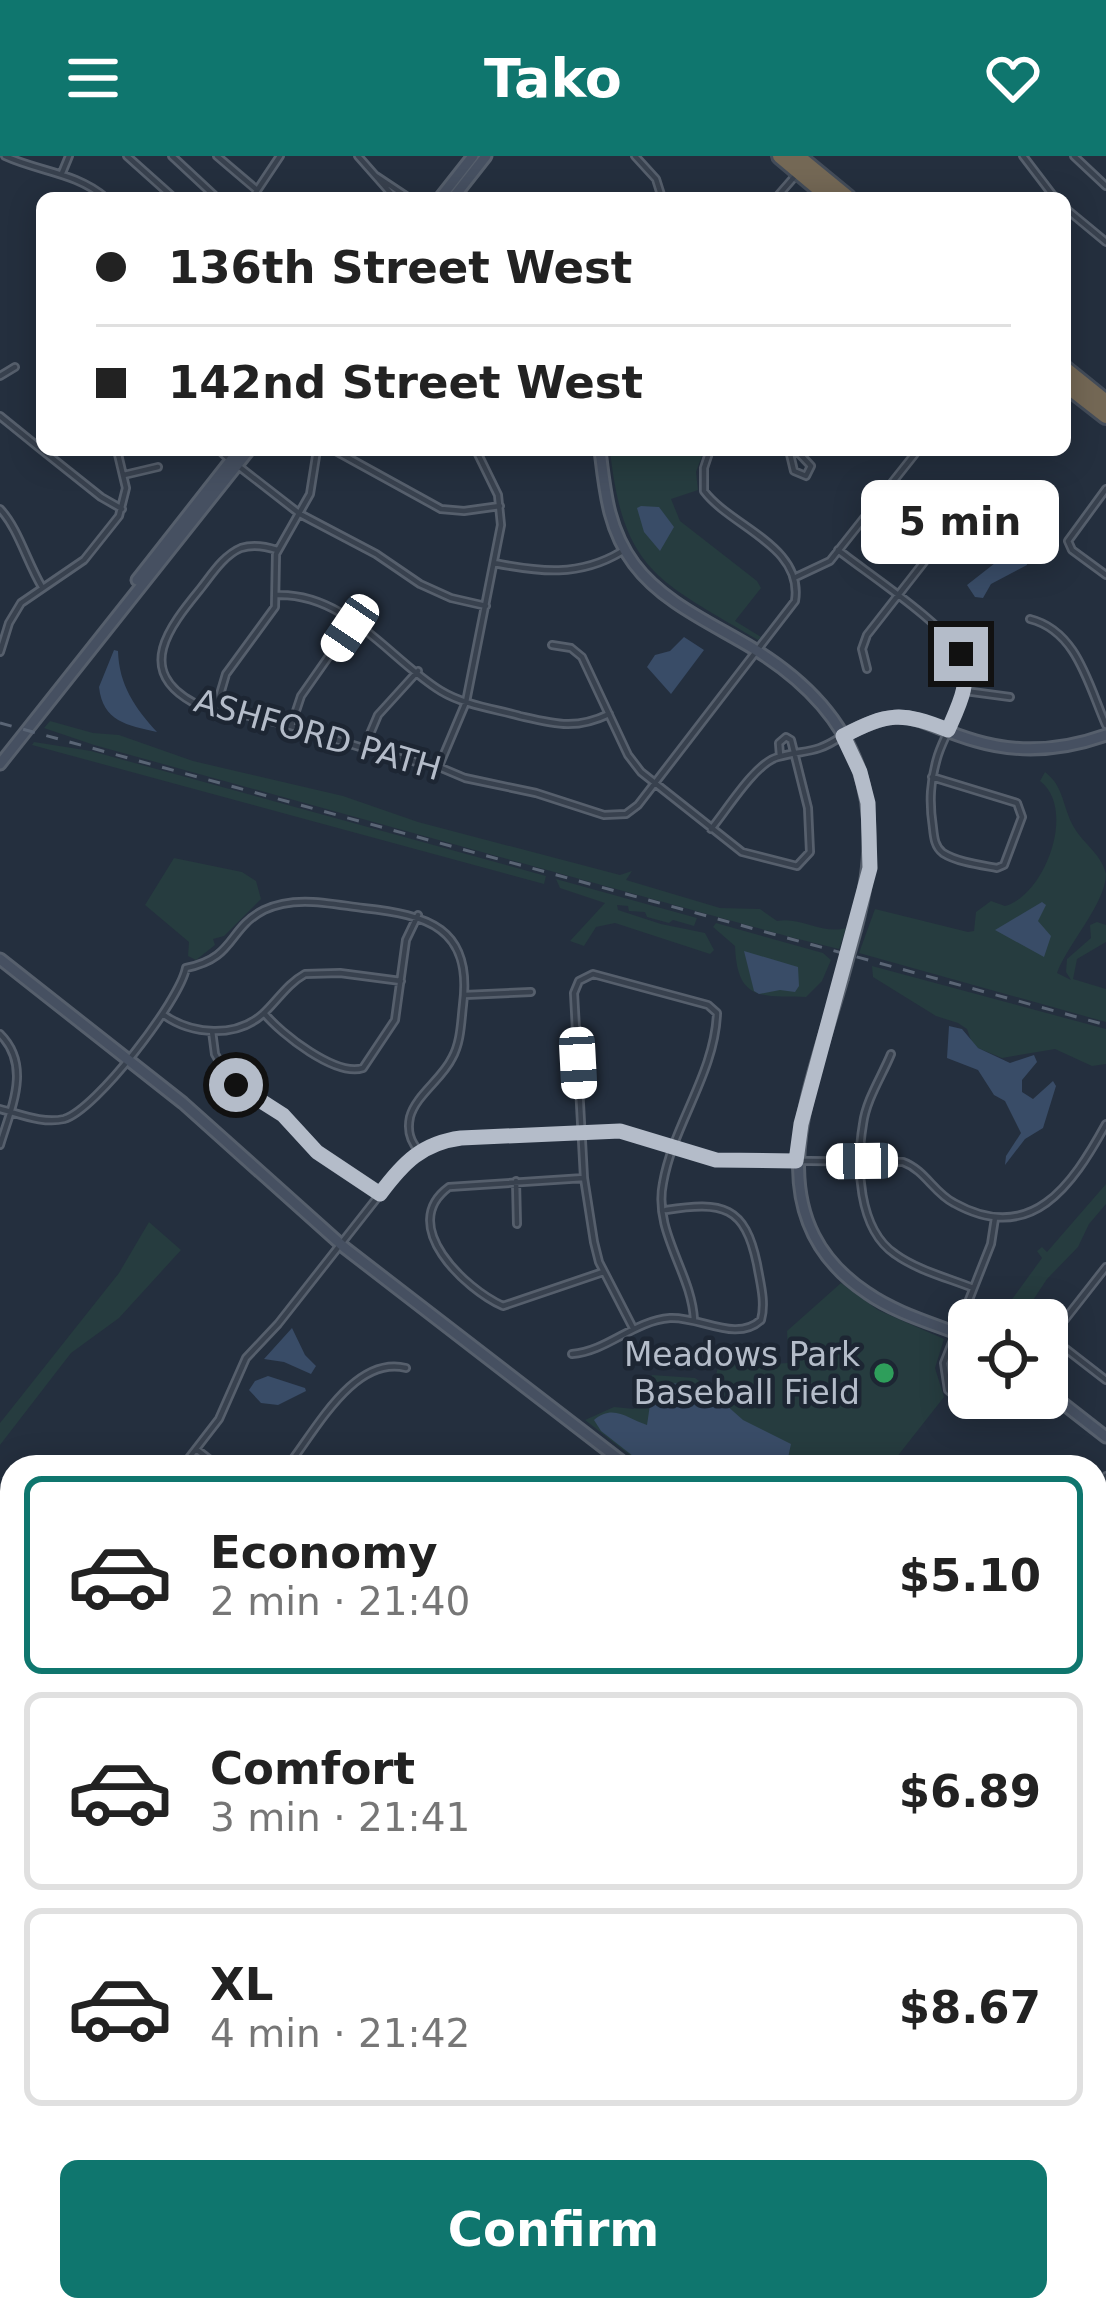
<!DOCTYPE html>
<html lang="en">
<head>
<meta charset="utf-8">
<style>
  :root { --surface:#fff; --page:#f2f2f2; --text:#222; --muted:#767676; --line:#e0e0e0; --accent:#0f766e }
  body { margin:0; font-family:"DejaVu Sans",sans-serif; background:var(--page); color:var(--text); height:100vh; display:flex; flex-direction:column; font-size:45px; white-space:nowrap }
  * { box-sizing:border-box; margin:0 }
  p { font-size:39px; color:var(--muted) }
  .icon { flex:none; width:66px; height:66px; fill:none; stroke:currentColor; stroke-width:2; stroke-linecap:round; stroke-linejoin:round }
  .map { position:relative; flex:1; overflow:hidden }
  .panel { position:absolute; left:0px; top:1299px; width:1107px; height:867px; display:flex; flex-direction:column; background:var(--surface); border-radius:36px 36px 0 0; box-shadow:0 6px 30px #0003 }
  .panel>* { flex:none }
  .top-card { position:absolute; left:36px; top:36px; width:1035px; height:264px; border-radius:18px; box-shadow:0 6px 30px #0003; display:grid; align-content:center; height:264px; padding:0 60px; background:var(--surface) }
  .buttons { position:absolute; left:948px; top:1143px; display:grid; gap:24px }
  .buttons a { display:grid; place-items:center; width:120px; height:120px; border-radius:18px; background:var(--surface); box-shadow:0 6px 30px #0003; font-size:60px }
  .end { position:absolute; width:54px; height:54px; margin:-27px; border:15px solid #b4bcc9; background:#111; box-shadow:0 0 0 6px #111 }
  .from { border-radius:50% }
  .bubble { position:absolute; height:84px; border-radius:18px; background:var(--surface); box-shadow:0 6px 30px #0003; font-size:39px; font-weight:700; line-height:84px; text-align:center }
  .car { position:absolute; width:36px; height:72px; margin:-36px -18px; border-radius:15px; box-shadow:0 0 9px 3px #0007; background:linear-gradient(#fff 24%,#345 0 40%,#fff 0 76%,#345 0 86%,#fff 0) }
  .top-card b { display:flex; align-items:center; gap:42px; height:114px; font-size:45px }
  .top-card b+b { border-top:3px solid var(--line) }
  .top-card i { width:30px; height:30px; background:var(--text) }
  ul { padding:21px 0 0; list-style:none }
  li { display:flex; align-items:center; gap:36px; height:198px; margin:0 24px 18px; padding:0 36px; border:6px solid var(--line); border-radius:18px }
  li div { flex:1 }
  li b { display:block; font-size:45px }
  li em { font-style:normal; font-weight:700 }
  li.selected { border-color:var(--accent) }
  li>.icon { width:108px; height:108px; stroke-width:1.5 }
  .button { display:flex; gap:24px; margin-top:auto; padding:24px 60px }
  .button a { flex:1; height:138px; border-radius:18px; background:var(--accent); color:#fff; font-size:48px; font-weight:700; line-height:138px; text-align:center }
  header { display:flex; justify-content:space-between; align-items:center; height:156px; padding:0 60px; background:var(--accent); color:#fff; font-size:54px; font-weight:700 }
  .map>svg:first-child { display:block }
  .green { fill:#263c3f }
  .water { fill:#394c67 }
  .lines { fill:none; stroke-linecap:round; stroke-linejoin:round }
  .street-casing { stroke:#565f6c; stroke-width:10 }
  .secondary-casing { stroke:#565f6c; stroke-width:15 }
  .highway-casing { stroke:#434c59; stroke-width:20 }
  .street { stroke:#38414e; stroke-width:4.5 }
  .secondary { stroke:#465061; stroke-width:9 }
  .highway { stroke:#746855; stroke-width:14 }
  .rail { stroke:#5a6575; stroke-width:3; stroke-dasharray:12 12; stroke-linecap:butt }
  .secondary-bridge-casing { stroke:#565f6c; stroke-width:15; stroke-linecap:butt }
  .secondary-bridge { stroke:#465061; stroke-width:9 }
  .route { stroke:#b4bcc9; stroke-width:15 }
  .leisure-dot { fill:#2e9e5b; stroke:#1d2633; stroke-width:4.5 }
  .labels { text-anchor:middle; stroke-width:9; stroke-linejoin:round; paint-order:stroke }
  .street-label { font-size:33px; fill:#b4bcc9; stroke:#1d2633 }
  .poi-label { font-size:33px; fill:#b4bcc9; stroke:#1d2633; text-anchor:end }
</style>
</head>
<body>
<header><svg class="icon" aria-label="menu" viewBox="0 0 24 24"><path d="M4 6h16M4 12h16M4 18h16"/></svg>Tako<svg class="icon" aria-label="heart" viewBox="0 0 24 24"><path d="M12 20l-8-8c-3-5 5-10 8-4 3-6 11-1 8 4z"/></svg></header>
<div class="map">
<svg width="1106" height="2164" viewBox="0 0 1106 2164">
  <rect width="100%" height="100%" fill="#242f3e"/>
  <!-- green -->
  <path class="green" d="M 610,294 L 704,294 L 696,316 L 698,334 L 671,343 L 680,365 L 757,425 L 761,432 L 735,465 L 761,481 L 758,484 C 660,425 623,417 610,294 Z
    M 50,565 L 93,577 L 119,579 L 193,605 L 343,640 L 418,666 L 620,719 L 632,715 L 626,724 L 720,752 L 760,753 L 777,765 C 800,760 823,779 846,772 L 839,793 L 794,782 L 94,589 L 44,572 Z
    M 34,586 L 91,595 L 546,720 L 544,728 L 32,589 Z
    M 1045,616 C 1065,631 1062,652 1075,673 C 1084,688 1102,699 1106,718 C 1106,747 1067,789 1057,817 L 1071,824 L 1066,816 L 1067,803 L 1091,782 L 1090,769 L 1097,766 L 1106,769 L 1106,786 L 1077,803 L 1073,823 L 1106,833 L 1106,866 L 859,797 L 875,753 L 968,776 L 974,775 L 976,756 L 991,745 L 1005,750 C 1045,739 1077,653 1040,625 Z
    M 174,702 L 242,716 L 256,725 L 261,743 L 224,780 L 213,783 L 215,789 L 196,804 L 188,800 L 189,786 L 145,749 Z
    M 556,723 L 697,762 L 694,770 L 673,764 L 669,767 L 647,761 L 645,756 L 629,755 L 628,750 L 617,749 L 618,754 L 661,768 L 705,777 L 714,794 L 710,798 L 615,767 L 596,771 L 584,790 L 570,785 L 605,747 L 560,732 Z
    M 716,767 L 823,797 L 831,804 L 822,825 L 806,841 C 762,840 737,846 735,790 L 713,771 Z
    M 872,810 L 1106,873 L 1106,908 L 1092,910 L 1055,893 L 1002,902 L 973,890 L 967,873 L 958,867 L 936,860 L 873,821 Z
    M 1106,1028 L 1106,1048 L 1089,1068 L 1078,1091 L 1047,1123 L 1020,1164 L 997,1164 L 1042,1102 L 1037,1095 L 1042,1091 L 1047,1096 Z
    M 149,1066 L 181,1094 L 119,1162 L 71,1197 L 0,1289 L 0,1267 L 119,1117 Z
    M 841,1127 L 878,1154 L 944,1183 L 935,1212 L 944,1241 L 889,1311 L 645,1311 L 585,1264 L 614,1251 L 634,1253 L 652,1219 L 695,1222 L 713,1235 L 718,1210 L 789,1207 L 787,1175 Z"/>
  <!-- water -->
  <path class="water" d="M 641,350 L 659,351 L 674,371 L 660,395 L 644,376 L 637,352 Z
    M 1010,373 L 1024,375 L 1027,409 L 991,428 L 983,442 L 975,441 L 967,429 L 1004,400 Z
    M 684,481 L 704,494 L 671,538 L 647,511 L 655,499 L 670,495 Z
    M 114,494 L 118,495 C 119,529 135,552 157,576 C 127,569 103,566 99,531 Z
    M 1042,746 L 1046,749 L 1038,765 L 1051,780 L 1044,801 L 995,774 Z
    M 744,795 L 798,811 L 799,830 L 795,836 L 780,834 L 759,838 L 754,835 Z
    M 949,870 L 962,873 L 978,892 L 1010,907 L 1034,899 L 1037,906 L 1022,924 L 1022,936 L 1033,943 L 1053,925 L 1056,930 L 1043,972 L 1025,983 L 1005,1009 L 1006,1000 L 1021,977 L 1005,945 L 994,939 L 978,914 L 947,902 Z
    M 292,1172 L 305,1199 L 316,1210 L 311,1218 L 284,1206 L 264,1203 Z
    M 268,1220 L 305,1232 L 306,1235 L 278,1249 L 261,1247 L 249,1234 L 255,1225 Z
    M 687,1227 L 707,1232 L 743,1264 L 791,1288 L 786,1311 L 647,1311 L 601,1275 L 594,1264 C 614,1247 629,1264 647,1269 L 652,1235 L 661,1228 Z
    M 1095,1930 L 1106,1941 L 1106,2164 L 1035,2164 L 1022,2154 L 1095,2154 Z"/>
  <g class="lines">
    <defs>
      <path id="street" d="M 5,0 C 40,16 75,16 106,42
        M 127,0 L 174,42
        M 172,0 L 217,42
        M 217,0 L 257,34
        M 358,0 L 395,42
        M 635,0 L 656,23 L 662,42
        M 1023,0 L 1055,42
        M 1074,0 L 1106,30
        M 62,17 L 69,0
        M 376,20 L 409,42
        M 252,42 L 280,0
        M 776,42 L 796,19
        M 1065,52 L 1106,86
        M 0,220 L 15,211
        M 0,260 L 42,294
        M 42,294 L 101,341 L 122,353
        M 219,294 L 228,302
        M 334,294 L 441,353 L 464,355 L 500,350
        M 789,294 L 794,315 L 806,320 L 811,310 L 796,294
        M 237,309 L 300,358 L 376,398 L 420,428 L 451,442 L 486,450
        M 124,319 L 158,311
        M 1106,333 L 1068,385 L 1072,394 L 1106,419
        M 0,353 C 18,372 27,406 42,431
        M 277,394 C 265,390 253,388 241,392 C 224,399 212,418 201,432 C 171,469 133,514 194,547 L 291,570 L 386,599 L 439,611 L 465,622 L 536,637 L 604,659 L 626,658 L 638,649 L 795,445 C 804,390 731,371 704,335 L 704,312 L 710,294
        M 838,394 C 867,417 951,472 963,503 C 975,537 948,568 938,599 C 930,625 929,646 933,672 C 934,682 935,691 943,697 C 957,706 981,709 997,712 L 1004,709 L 1022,661 L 1017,647 L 932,621
        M 494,407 C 540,416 579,421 621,396
        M 796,421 L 830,405 L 918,294
        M 277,439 C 347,437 389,503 441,535 C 464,549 495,553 520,560 C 555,568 576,574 609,558
        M 1030,463 C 1077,475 1088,528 1106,569
        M 552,489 L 571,492 L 582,501 L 628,599 L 641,616 L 742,696 L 797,710 L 810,696 L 808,652 L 791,584 L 786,581 L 779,587 L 780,600
        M 0,496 L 9,467 L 21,447 L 84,404 L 119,360 L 126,332 L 117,294
        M 867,513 L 862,493 L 867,479 L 935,392 L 957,375
        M 965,535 L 1010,541
        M 216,552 L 226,518 L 275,451 L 276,398 L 310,338 L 317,294
        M 291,570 L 301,540 L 352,467
        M 364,592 L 378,559 L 418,515
        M 439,610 L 466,546 L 501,369 L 498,339 L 476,294
        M 711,673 C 727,654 755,607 778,601 C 806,593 814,599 842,580
        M 465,839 L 531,836
        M 264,857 C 281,878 336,921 363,912 L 395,864 L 406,784 L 418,759
        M 164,859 C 192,879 236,882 263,858 C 278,844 287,828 305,818 L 340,817 L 401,825
        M 212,875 L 215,898 L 229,923 L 283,959 L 317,996 L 378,1036
        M 0,878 C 32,910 11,952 0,989
        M 891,898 C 882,920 866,944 863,968 C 856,1009 858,1073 895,1098 C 917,1114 948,1122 973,1132
        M 0,953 C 20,958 43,968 64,963 C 96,954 180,844 186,812 C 236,802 227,773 264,754 C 295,739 331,748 363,752 C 427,759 473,771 463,849 C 461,866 461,886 452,902 C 442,923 416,939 410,961 C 407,975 410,985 419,995
        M 584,1022 L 449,1031 C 397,1069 465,1133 503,1150 L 603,1116
        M 516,1025 L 517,1068
        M 1106,1111 L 1059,1171 L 1057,1179 L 1062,1190 L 1106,1224
        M 633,1172 L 599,1106 L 594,1086 L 584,1022 L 574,837 L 579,825 L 593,818 L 708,849 L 717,857 C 715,917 673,969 663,1027 C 653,1076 692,1117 694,1164
        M 572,1198 C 608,1195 633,1165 670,1162 C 700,1160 736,1187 761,1164 C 766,1146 760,1126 757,1108 C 745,1050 723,1045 666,1054
        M 963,1247 L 948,1234 L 944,1207 L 991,1088 L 995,1062
        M 196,1293 L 219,1311
        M 182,1311 L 219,1263 L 246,1202 L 278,1168 L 406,1005 L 436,987 L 461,982 L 614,974 L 716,1004 L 903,1006 C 925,1014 934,1037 954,1047 C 1031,1090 1072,1030 1106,968
        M 287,1311 C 316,1274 354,1199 406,1212
        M 1095,1333 L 1106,1320
        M 1095,1447 L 1106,1433
        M 1095,1455 L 1106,1464
        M 0,1533 L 12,1517
        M 1095,1547 L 1104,1559
        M 0,1560 L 10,1580 L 0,1605
        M 0,1724 L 12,1733
        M 1095,1793 L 1106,1786
        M 480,2154 L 493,2164
        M 774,2154 L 787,2164
        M 220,2164 L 228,2154
        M 528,2164 L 535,2154"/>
      <path id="secondary" d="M 440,42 L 473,0
        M 453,42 L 486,0
        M 600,294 C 605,335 608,373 634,408 C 663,447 713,468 754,493 C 865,561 888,651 856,772
        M 137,424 L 239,294
        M 843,580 C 910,544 913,567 976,585 C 1020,598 1064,594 1106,579
        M 0,608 L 249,294
        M 0,803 L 183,947 L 345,1092 L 629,1311
        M 842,823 C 812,929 750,1059 867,1137 C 897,1158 935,1168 969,1182
        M 1047,1235 L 1106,1281
        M 1095,1864 L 1106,1890"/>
      <path id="highway" d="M 780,0 L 830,42
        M 797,0 L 848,42
        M 1065,213 L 1106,246
        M 1065,228 L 1106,260"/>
    </defs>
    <!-- street casing -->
    <use href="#street" class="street-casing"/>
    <!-- secondary casing -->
    <use href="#secondary" class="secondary-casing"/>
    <!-- highway casing -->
    <use href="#highway" class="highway-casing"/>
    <!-- street -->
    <use href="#street" class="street"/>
    <!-- secondary -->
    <use href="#secondary" class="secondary"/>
    <!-- highway -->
    <use href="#highway" class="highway"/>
    <!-- rail -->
    <path class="rail" d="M 0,567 L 1106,869
      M 1095,1808 L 1106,1800
      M 864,2164 L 867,2154"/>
    <defs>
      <path id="secondary-bridge" d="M 842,823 L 856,772"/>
    </defs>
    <!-- secondary-bridge casing -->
    <use href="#secondary-bridge" class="secondary-bridge-casing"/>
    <!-- secondary-bridge -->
    <use href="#secondary-bridge" class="secondary-bridge"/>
  </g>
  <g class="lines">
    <!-- route -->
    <path class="route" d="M 236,929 L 283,959 L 317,996 L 380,1038 C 403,1007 422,987 461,982 L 620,975 L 716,1004 L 796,1005 L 801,968 L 870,712 L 868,647 L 860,616 L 843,580 C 887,557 902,555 948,574 C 960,547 971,527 961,498"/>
  </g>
  <!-- markers -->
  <circle class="leisure-dot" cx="884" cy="1217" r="12"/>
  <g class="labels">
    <!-- street labels -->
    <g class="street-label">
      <text transform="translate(318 578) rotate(16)" y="12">ASHFORD PATH</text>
    </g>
    <!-- poi labels -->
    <g class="poi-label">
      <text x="860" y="1210">Meadows Park<tspan x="860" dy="38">Baseball Field</tspan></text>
    </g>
  </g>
</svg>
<div class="buttons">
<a><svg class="icon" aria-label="locate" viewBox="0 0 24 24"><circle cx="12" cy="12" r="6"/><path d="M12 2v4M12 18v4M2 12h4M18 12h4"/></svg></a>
</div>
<i class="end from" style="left:236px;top:929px"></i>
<i class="end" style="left:961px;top:498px"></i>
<div class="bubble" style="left:861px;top:324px;width:198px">5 min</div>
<i class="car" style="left:350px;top:472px;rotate:214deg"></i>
<i class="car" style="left:578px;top:907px;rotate:177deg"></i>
<i class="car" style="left:862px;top:1005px;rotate:269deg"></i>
<div class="top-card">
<b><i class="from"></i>136th Street West</b>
<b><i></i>142nd Street West</b>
</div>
<section class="panel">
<ul>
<li class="selected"><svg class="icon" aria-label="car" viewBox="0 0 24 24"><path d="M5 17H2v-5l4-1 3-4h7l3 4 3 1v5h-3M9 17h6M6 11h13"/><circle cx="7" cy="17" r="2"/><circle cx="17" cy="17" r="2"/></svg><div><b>Economy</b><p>2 min · 21:40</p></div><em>$5.10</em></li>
<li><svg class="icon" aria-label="car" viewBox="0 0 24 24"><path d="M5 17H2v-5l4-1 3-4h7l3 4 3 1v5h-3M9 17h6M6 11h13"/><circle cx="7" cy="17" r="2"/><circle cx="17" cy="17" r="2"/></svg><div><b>Comfort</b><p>3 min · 21:41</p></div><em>$6.89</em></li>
<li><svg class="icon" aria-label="car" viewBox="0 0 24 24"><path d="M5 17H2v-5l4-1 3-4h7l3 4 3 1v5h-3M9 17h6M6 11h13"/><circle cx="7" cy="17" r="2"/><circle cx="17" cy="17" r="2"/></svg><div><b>XL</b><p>4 min · 21:42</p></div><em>$8.67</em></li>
</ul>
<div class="button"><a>Confirm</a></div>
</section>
</div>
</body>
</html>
